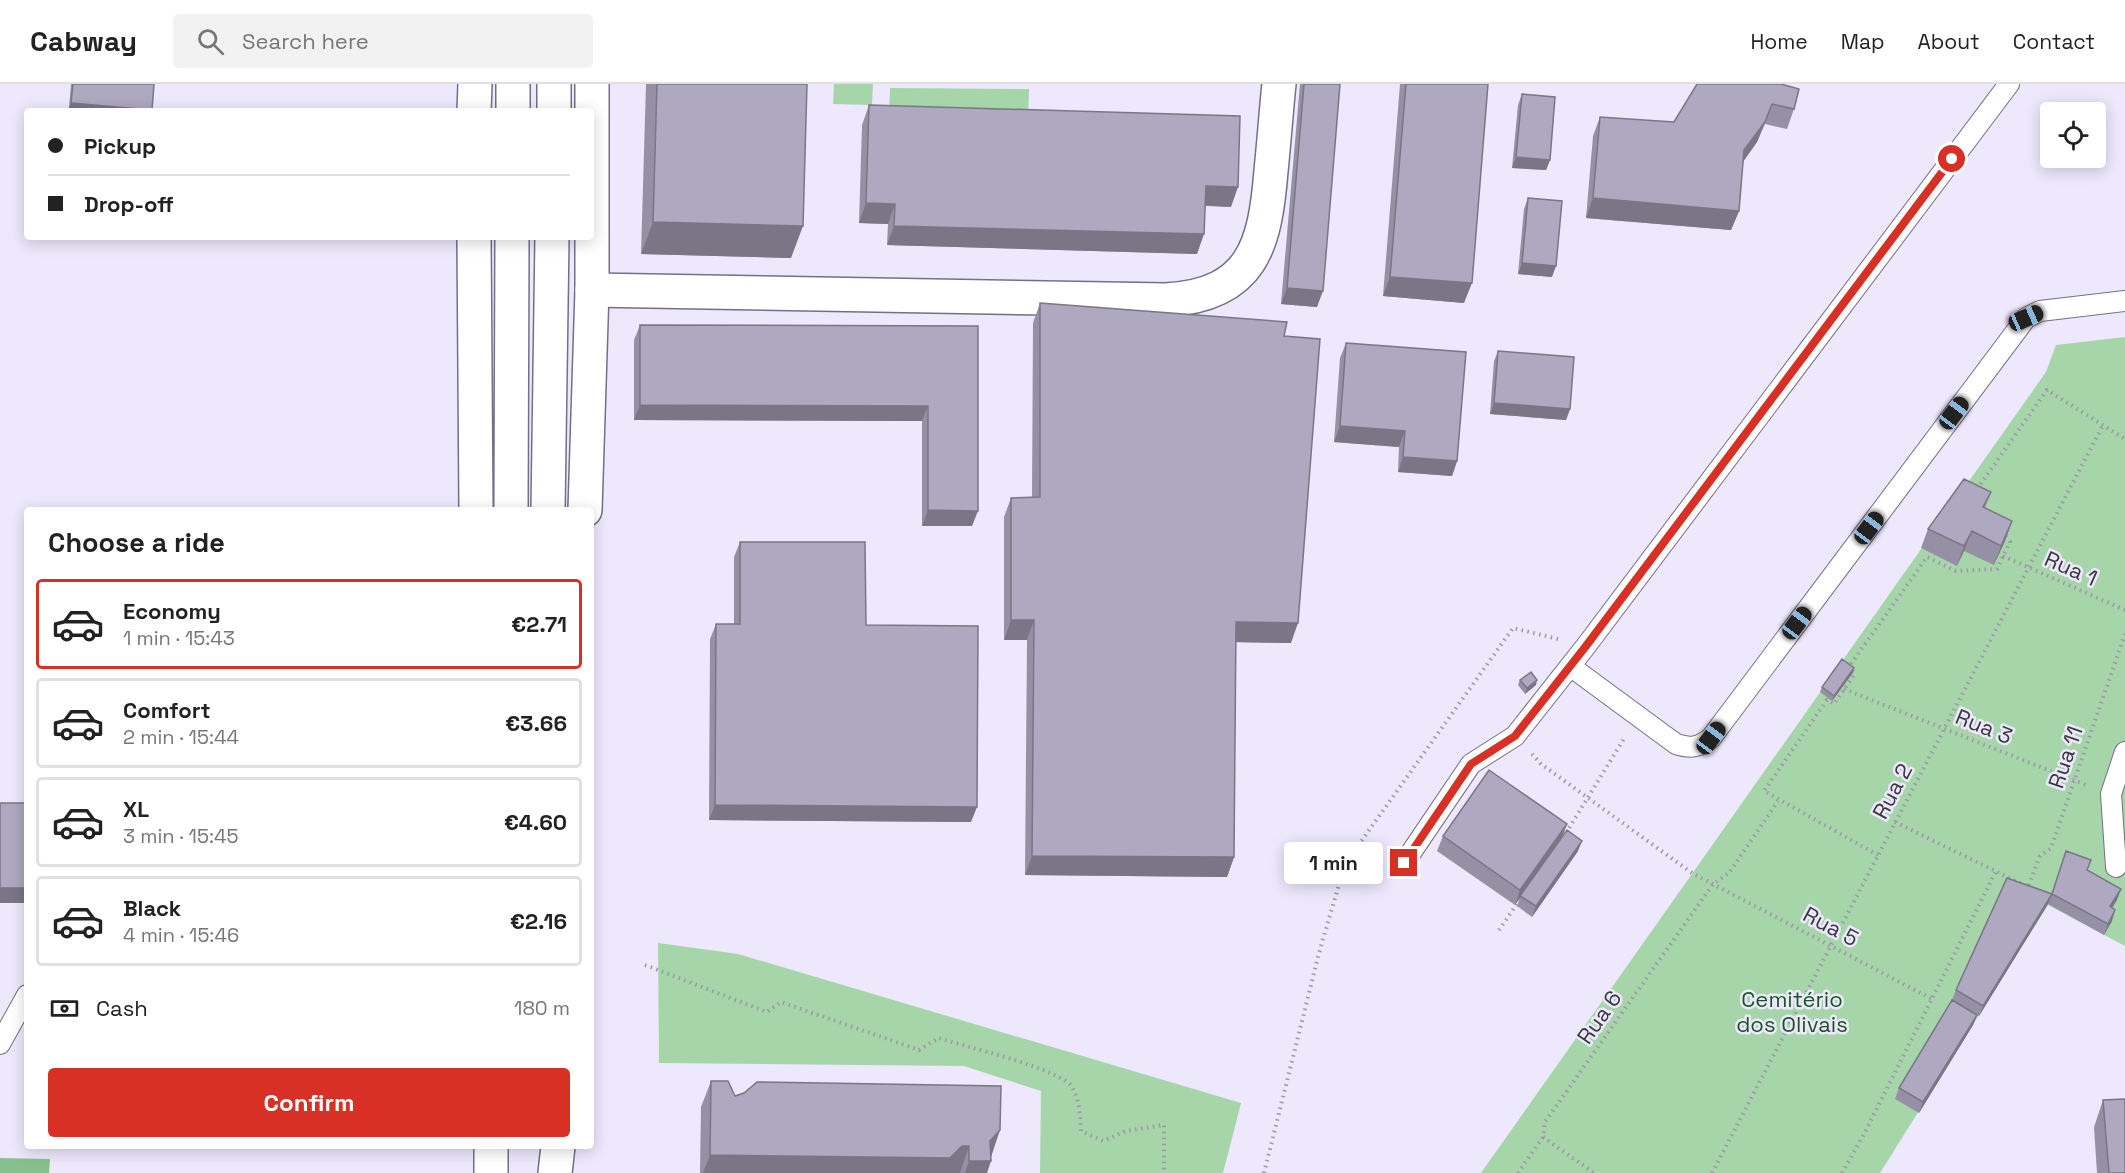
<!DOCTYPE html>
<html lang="en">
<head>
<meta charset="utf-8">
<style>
  :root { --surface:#fff; --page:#f2f2f2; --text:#222; --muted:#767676; --line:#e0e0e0; --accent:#d93025 }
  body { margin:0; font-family:"Space Grotesk",sans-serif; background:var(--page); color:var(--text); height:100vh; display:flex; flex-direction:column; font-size:22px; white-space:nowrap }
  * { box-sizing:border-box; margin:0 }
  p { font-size:20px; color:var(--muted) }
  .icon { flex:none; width:33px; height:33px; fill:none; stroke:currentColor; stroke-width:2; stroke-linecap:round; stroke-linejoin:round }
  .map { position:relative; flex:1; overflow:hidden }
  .details { position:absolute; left:24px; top:423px; width:570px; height:642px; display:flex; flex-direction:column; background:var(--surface); border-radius:6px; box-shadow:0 3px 15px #0003 }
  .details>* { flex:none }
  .top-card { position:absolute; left:24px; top:24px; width:570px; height:132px; border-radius:6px; box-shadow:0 3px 15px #0003; display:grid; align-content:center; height:132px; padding:0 24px; background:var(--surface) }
  .fabs { position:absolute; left:2040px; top:18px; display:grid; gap:12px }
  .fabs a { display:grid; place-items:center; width:66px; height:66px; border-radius:6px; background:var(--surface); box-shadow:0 3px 15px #0003; font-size:30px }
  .end { position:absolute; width:27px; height:27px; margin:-14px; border:8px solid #d93025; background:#fff; box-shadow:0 0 0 3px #fff }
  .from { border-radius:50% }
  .bubble { position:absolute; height:42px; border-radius:6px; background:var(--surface); box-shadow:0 3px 15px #0003; font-size:20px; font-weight:700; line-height:42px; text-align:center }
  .car { position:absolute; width:18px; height:36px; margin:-18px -9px; border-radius:8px; box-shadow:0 0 4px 2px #0007; background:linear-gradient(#222 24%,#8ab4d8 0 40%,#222 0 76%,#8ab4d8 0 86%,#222 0) }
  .top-card b { display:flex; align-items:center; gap:21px; height:57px; font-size:22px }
  .top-card b+b { border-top:2px solid var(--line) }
  .top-card i { width:15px; height:15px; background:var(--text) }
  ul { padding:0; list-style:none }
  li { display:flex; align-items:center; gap:18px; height:90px; margin:0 12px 9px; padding:0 12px; border:3px solid var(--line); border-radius:6px }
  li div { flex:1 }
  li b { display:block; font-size:22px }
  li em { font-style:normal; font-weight:700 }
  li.active { border-color:var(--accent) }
  li>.icon { width:54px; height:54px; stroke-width:1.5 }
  h2 { padding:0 24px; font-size:27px; line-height:72px }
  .pay { display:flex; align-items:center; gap:15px; height:66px; padding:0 24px; font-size:22px }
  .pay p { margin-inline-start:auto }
  .primary-button { display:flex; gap:12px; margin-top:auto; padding:12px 24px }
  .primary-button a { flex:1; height:69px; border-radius:6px; background:var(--accent); color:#fff; font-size:24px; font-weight:700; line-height:69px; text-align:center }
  header { display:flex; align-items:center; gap:36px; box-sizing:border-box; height:84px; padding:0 30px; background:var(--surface); border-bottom:2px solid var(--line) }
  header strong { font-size:28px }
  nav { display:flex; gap:33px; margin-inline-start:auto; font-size:21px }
  .search { width:420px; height:54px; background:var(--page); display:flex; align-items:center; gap:15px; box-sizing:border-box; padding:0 21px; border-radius:6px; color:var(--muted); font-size:22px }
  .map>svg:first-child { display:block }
  .green { fill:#a6d5a9 }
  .forest { fill:#86c08c }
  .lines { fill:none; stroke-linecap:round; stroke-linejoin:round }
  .lane-casing { stroke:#756f86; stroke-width:22 }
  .street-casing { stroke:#756f86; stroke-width:36 }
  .highway-casing { stroke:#756f86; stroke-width:36 }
  .path { stroke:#9c98a8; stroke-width:4; stroke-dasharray:1.5 4.5; stroke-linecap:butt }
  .lane { stroke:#fff; stroke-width:20 }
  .street { stroke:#fff; stroke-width:33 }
  .highway { stroke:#fff; stroke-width:33 }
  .wall { fill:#9690a5 }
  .shaded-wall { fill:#7a7686 }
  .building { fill:#aea8c0; stroke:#7a7686; stroke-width:1.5 }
  .route { stroke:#d93025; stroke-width:8 }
  .labels { text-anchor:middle; stroke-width:5; stroke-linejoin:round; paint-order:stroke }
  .street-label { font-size:22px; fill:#3a3741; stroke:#ede8fc }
  .park-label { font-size:22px; fill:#195524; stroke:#ede8fc }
</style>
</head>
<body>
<header>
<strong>Cabway</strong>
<div class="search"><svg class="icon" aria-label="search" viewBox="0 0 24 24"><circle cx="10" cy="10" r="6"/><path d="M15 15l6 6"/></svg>Search here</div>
<nav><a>Home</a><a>Map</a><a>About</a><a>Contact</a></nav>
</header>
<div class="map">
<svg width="2125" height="1089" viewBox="0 0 2125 1089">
  <rect width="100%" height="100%" fill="#ede8fc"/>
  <!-- green -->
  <path class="green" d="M 834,0 L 873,0 L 872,21 L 833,20 Z
    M 890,4 L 1029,5 L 1028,36 L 889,33 Z
    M 2125,253 L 2125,862 L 2048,821 L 1880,1089 L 1481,1089 L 2046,288 L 2056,261 Z
    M 658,859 L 738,870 L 1241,1019 L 1223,1089 L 1040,1089 L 1041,1007 L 964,982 L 659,979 Z"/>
  <!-- forest -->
  <path class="forest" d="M 0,1074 L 50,1075 L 49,1089 L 0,1089 Z"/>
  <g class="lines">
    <defs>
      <path id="lane" d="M 1570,582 L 1676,660 C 1691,665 1699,663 1711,654 L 2026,234 L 2040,227 L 2125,217
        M 1404,779 L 1471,680 L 1515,652 L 1586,562 L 2009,0
        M 2116,783 L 2111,710 L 2125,668
        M 0,960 L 27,911"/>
      <path id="street" d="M 592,206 L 1166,216 C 1253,211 1265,161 1271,87 C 1274,58 1276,29 1279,0"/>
      <path id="highway" d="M 474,27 L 475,0
        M 513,27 L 513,0
        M 554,27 L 554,0
        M 474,153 L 476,426
        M 511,426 L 512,153
        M 548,426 L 552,153
        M 585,426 L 592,206 L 592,0
        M 491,1089 L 491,1062
        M 555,1089 L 558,1062"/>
    </defs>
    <!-- lane casing -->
    <use href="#lane" class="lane-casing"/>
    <!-- street casing -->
    <use href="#street" class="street-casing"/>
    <!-- highway casing -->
    <use href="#highway" class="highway-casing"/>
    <!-- path -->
    <path class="path" d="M 1977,405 L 2047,306 L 2125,355
      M 2003,472 L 2125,526
      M 1844,605 L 2086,701
      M 1532,670 L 1541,680 L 1692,789 L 1932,915
      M 1895,738 L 2028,803 L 2040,772 L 2051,764 L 2125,550
      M 1566,749 L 1625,653
      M 1878,771 L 1764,707 L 1827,616 L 1834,620 L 1854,591 L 1854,588 L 1848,584 L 1927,473 L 1956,487 L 1997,485 L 2010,458 L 2004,450
      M 1499,846 L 1521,814
      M 645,881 L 767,928 L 781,918 L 919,966 L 939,954 C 963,962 1061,985 1072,1003 C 1080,1016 1080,1032 1081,1047 L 1103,1057 L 1126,1047 L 1164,1041 L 1164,1089
      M 1543,1053 L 1594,1089
      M 1264,1089 L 1319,869 L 1345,780 L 1513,544 L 1558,555
      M 1518,1089 L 1543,1053 L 1545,1038 L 1713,800 L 1729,789 L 1778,717
      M 1712,1089 L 2103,341
      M 1842,1089 L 1864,1050 L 1996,787"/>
    <!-- lane -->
    <use href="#lane" class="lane"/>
    <!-- street -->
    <use href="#street" class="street"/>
    <!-- highway -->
    <use href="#highway" class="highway"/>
  </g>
  <!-- wall -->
  <path class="wall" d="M 71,0 L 154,0 L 151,27 L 98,27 L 69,24 Z
    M 646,0 L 807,0 L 791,174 L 641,170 Z
    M 1300,0 L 1340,0 L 1317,223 L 1281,220 Z
    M 1400,0 L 1488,0 L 1464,219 L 1383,212 Z
    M 1697,0 L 1794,25 L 1787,45 L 1765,40 L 1757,58 L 1743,78 L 1739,127 L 1731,146 L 1586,134 L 1593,52 L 1600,33 L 1674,38 Z
    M 1522,10 L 1550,76 L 1546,86 L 1512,84 L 1518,21 Z
    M 869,21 L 1231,123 L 1205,122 L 1197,170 L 887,161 L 888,140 L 859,139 L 862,41 Z
    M 1528,114 L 1552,193 L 1518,190 L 1524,125 Z
    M 1040,219 L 1284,252 L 1291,559 L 1236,558 L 1234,773 L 1227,793 L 1025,791 L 1027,556 L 1004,556 L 1004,433 L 1011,414 L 1032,413 L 1033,239 Z
    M 640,241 L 978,242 L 972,442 L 922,442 L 922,337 L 634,336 L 634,256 Z
    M 1346,259 L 1457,377 L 1452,392 L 1398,388 L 1399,363 L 1334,358 L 1340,274 Z
    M 1498,267 L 1570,325 L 1566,336 L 1490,330 L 1494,277 Z
    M 1991,408 L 1985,424 L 2012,437 L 2005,457 L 1994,481 L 1964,467 L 1957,482 L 1921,464 L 1928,445 Z
    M 740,458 L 866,541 L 971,738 L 709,736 L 710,555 L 716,540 L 734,540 L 734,473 Z
    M 1854,584 L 1852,590 L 1832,617 L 1820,608 L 1822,603 Z
    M 1520,596 L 1536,601 L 1525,610 L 1518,601 Z
    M 1567,740 L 1562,753 L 1578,767 L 1532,833 L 1517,822 L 1520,814 L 1515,821 L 1437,767 L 1443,752 Z
    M 2087,786 L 2117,816 L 2112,824 L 2112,837 L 2104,851 L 2048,820 L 1979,932 L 1977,931 L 1973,941 L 1919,1029 L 1895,1015 L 1899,1004 L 1952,916 L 1956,906 L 2052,810 Z
    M 711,997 L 735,1012 L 1001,1002 L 991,1073 L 987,1089 L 700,1089 L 701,1023 Z
    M 2103,1016 L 2125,1089 L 2097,1089 L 2094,1043 Z"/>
  <!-- shaded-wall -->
  <path class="shaded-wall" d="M 71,19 L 152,26 L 98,27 L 69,24 Z
    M 1772,20 L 1757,58 L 1737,86 L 1744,66 Z
    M 1516,73 L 1550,76 L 1546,86 L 1512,84 Z
    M 1206,102 L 1238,103 L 1231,123 L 1199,121 Z
    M 1593,114 L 1739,127 L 1731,146 L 1586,134 Z
    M 866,119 L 895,120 L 888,140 L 859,139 Z
    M 653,138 L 803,142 L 791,174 L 641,170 Z
    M 894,142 L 1204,150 L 1197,170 L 887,161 Z
    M 1522,179 L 1556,182 L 1552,193 L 1518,190 Z
    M 1390,193 L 1472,199 L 1464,219 L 1383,212 Z
    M 1287,204 L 1323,207 L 1317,223 L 1281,220 Z
    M 1494,319 L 1570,325 L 1566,336 L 1490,330 Z
    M 640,321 L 928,322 L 922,337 L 634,336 Z
    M 1340,342 L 1405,347 L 1399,363 L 1334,358 Z
    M 1403,373 L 1457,377 L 1452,392 L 1398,388 Z
    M 928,426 L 978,427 L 972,442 L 922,442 Z
    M 2012,437 L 2005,457 L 1994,481 L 2001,462 Z
    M 1972,447 L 1964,467 L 1957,482 L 1964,462 Z
    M 1011,536 L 1034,536 L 1027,556 L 1004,556 Z
    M 1236,538 L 1298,539 L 1291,559 L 1229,558 Z
    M 1854,584 L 1852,590 L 1832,617 L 1834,612 Z
    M 1537,596 L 1536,601 L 1525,610 L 1527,604 Z
    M 715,721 L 977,723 L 971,738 L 709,736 Z
    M 1567,740 L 1561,755 L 1515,821 L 1520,806 Z
    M 1582,757 L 1578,767 L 1532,833 L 1536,822 Z
    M 1032,772 L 1234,773 L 1227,793 L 1025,791 Z
    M 0,804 L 27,804 L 27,819 L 0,819 Z
    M 2121,805 L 2117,816 L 2106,833 L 2110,822 Z
    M 2052,810 L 2048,820 L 1979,932 L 1983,922 Z
    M 2115,826 L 2112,837 L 2104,851 L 2108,840 Z
    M 1977,931 L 1973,941 L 1919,1029 L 1923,1018 Z
    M 1000,1046 L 991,1073 L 991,1077 L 987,1089 L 965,1089 L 969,1077 Z
    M 969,1062 L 960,1089 L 703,1089 L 710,1071 Z"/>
  <!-- building -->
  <path class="building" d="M 73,0 L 154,0 L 152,26 L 71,19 Z
    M 657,0 L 807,0 L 803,142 L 653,138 Z
    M 1304,0 L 1340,0 L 1323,207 L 1287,204 Z
    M 1406,0 L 1488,0 L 1472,199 L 1390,193 Z
    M 1697,0 L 1781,0 L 1799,5 L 1794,25 L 1772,20 L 1765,38 L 1744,66 L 1739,127 L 1593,114 L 1600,33 L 1674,38 Z
    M 1522,10 L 1555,13 L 1550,76 L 1516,73 Z
    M 869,21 L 1240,32 L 1238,103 L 1206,102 L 1204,150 L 894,142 L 895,120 L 866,119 Z
    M 1528,114 L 1562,117 L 1556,182 L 1522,179 Z
    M 1040,219 L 1287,238 L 1284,252 L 1320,255 L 1298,539 L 1236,538 L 1234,773 L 1032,772 L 1034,536 L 1011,536 L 1011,414 L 1040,413 Z
    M 640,241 L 978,242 L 978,427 L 928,426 L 928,322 L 640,321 Z
    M 1346,259 L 1466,268 L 1457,377 L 1403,373 L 1405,347 L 1340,342 Z
    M 1498,267 L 1574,273 L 1570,325 L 1494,319 Z
    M 1964,395 L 1991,408 L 1983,423 L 2012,437 L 2001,462 L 1972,447 L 1964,462 L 1928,445 Z
    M 740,458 L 865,458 L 866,541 L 978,542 L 977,723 L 715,721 L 716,540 L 740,540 Z
    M 1842,575 L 1854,584 L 1834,612 L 1822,603 Z
    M 1531,588 L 1537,596 L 1527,604 L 1520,596 Z
    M 1489,686 L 1567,740 L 1520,806 L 1443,752 Z
    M 0,719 L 27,719 L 27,804 L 0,804 Z
    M 1567,746 L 1582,757 L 1536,822 L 1520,812 Z
    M 2066,767 L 2091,776 L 2087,786 L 2121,805 L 2110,822 L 2115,826 L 2108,840 L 2052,810 Z
    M 2007,794 L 2052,810 L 1983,922 L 1956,906 Z
    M 1952,916 L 1977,931 L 1923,1018 L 1899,1004 Z
    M 711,997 L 728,997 L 735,1012 L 744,1009 L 757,998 L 1001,1002 L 1000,1046 L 990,1057 L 991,1077 L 969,1077 L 969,1062 L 962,1062 L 950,1074 L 710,1071 Z
    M 2125,1015 L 2125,1089 L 2109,1089 L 2103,1016 Z"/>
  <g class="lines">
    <!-- route -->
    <path class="route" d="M 1404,779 L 1471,680 L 1515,652 L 1586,562 L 1952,75"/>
  </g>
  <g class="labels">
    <!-- street labels -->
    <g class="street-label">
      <text transform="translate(2071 484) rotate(24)" y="8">Rua 1</text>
      <text transform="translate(1984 642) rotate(22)" y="8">Rua 3</text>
      <text transform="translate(2065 673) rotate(-71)" y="8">Rua 11</text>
      <text transform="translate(1892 707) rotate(-62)" y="8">Rua 2</text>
      <text transform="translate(1831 842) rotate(28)" y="8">Rua 5</text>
      <text transform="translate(1599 933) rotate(-55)" y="8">Rua 6</text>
    </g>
    <!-- park labels -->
    <g class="park-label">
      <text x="1792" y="923">Cemitério<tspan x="1792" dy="25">dos Olivais</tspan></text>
    </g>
  </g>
</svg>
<div class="fabs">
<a><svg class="icon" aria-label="locate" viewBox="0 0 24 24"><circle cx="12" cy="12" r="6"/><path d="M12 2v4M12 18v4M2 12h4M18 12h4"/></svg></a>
</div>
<i class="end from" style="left:1952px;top:75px"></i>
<i class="end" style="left:1404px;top:779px"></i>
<div class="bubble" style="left:1284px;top:758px;width:99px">1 min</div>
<i class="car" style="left:2026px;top:234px;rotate:66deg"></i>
<i class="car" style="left:1954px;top:329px;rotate:37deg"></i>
<i class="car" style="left:1869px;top:444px;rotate:37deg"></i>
<i class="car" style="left:1797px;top:539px;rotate:37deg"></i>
<i class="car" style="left:1711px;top:654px;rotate:37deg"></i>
<div class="top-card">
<b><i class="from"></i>Pickup</b>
<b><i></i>Drop-off</b>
</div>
<section class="details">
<h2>Choose a ride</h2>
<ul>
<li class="active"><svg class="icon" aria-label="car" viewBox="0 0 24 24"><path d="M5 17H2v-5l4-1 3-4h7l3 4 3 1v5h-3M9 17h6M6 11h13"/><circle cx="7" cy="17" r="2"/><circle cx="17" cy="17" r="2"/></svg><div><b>Economy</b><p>1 min · 15:43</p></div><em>€2.71</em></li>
<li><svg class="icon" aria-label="car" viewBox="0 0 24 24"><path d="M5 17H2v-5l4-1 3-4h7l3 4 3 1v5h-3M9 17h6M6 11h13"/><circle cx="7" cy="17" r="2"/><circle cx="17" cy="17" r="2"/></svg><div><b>Comfort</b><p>2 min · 15:44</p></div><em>€3.66</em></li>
<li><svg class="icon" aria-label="car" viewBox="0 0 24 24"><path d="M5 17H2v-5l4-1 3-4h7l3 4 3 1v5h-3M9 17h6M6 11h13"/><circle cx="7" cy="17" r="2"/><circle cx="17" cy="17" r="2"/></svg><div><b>XL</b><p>3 min · 15:45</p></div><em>€4.60</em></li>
<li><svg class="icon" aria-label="car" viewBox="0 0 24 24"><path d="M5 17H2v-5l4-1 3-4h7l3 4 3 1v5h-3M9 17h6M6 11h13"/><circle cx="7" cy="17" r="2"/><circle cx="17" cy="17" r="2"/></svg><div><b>Black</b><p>4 min · 15:46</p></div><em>€2.16</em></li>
</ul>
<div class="pay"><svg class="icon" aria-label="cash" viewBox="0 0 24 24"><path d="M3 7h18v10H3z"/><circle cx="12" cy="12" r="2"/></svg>Cash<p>180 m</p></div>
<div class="primary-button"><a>Confirm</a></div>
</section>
</div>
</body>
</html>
